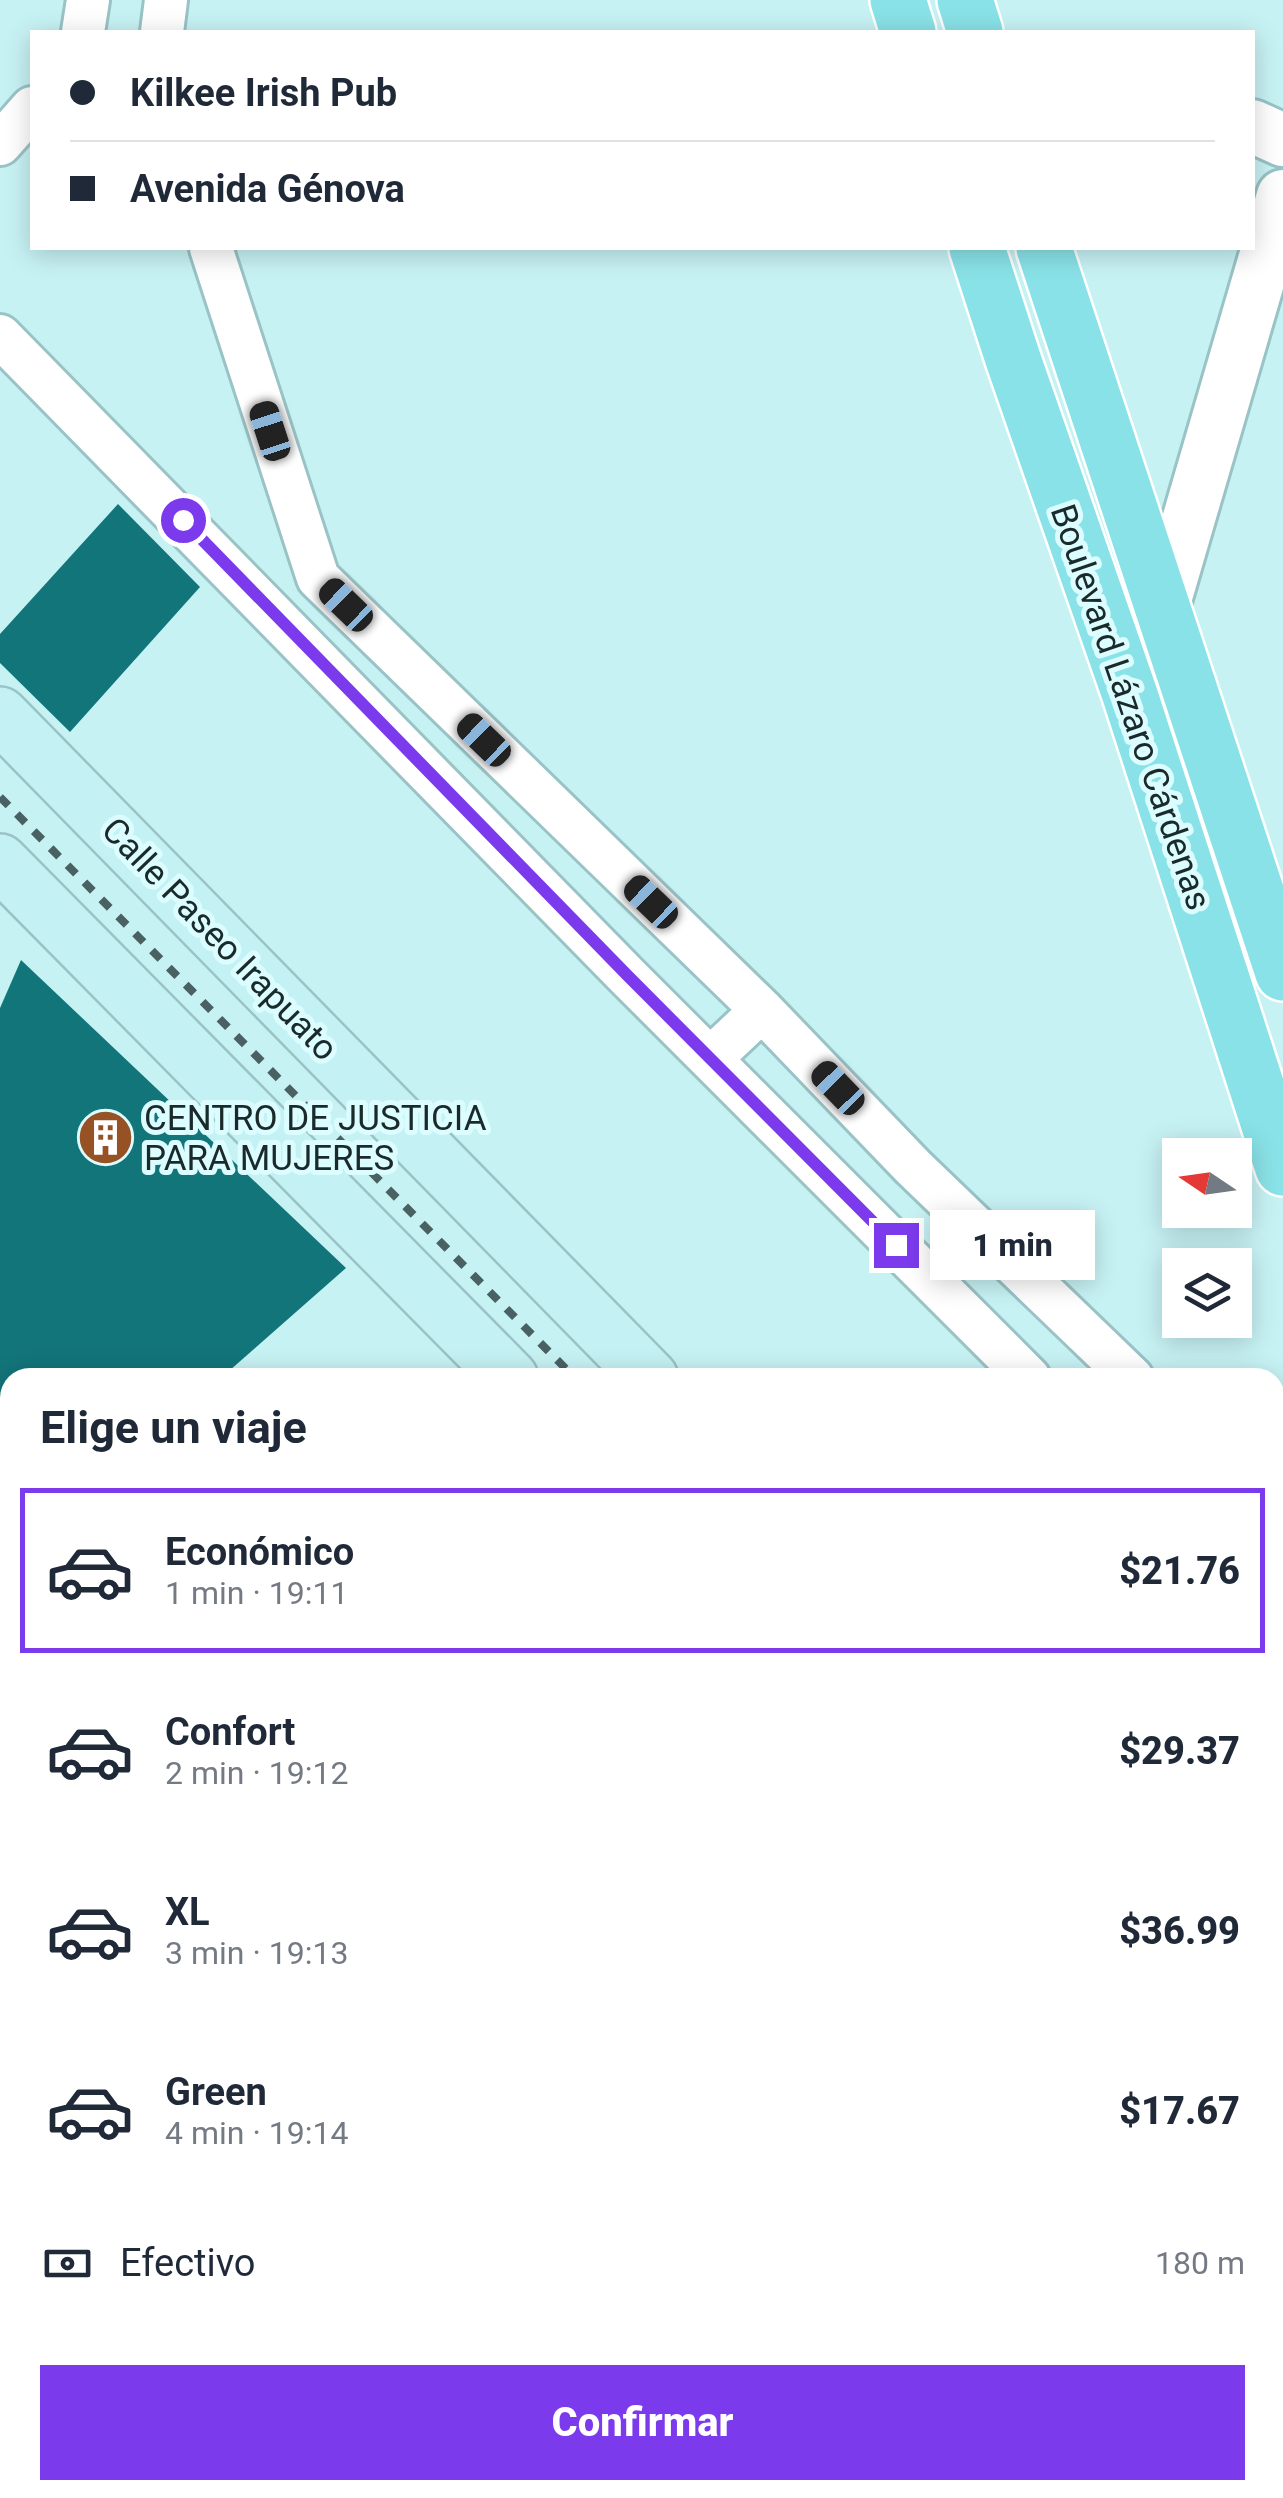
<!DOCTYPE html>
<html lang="es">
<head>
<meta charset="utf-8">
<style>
  :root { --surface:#fff; --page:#f6f6f7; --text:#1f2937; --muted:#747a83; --line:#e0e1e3; --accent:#7c3aed }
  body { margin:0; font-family:Roboto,sans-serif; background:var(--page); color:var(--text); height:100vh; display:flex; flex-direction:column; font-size:38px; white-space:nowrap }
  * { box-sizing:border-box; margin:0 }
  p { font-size:32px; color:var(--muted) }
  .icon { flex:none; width:55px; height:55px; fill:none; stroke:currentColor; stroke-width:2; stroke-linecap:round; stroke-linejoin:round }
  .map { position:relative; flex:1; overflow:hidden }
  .drawer { position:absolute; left:0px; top:1368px; width:1285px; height:1132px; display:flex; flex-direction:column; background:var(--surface); border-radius:30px 30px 0 0; box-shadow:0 5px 25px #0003 }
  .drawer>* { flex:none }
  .banner { position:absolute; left:30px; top:30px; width:1225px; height:220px; border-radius:0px; box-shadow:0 5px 25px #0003; display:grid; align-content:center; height:220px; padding:0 40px; background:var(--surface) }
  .needle { width:65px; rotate:283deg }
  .fabs { position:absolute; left:1162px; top:1138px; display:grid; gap:20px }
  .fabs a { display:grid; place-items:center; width:90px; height:90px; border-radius:0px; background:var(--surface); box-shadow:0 5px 25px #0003; font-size:50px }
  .end { position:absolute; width:45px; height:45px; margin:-22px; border:12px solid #7c3aed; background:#fff; box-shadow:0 0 0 5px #fff }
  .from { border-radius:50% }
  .bubble { position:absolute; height:70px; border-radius:0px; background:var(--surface); box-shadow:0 5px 25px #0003; font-size:32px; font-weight:800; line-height:70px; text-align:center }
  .car { position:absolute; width:30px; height:60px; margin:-30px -15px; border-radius:12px; box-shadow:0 0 8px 2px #0007; background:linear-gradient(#222 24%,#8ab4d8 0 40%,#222 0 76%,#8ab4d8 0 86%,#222 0) }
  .banner b { display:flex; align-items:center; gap:35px; height:95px; font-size:38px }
  .banner b+b { border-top:2px solid var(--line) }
  .banner i { width:25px; height:25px; background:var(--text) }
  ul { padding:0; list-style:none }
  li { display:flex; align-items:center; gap:30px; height:165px; margin:0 20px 15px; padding:0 20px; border:5px solid transparent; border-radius:0px }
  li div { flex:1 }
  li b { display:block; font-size:38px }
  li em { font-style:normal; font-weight:800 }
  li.selected { border-color:var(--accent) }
  li>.icon { width:90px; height:90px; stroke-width:1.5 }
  h2 { padding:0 40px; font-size:45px; line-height:120px }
  .pay { display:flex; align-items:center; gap:25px; height:110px; padding:0 40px; font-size:38px }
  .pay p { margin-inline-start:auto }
  .button { display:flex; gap:20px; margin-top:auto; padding:20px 40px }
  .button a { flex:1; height:115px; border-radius:0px; background:var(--accent); color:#fff; font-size:40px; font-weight:800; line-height:115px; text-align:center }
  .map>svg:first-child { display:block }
  .building { fill:#12757a }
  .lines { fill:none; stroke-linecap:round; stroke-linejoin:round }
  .service-casing { stroke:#9ac3c6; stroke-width:25 }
  .minor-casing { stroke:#9ac3c6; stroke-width:48 }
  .tertiary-casing { stroke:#9ac3c6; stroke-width:58 }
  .secondary-casing { stroke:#9ac3c6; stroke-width:60 }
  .primary-casing { stroke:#fff; stroke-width:60 }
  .service { stroke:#fff; stroke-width:20 }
  .minor { stroke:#fff; stroke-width:42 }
  .tertiary { stroke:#fff; stroke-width:52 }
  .secondary { stroke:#c4f1f3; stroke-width:55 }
  .primary { stroke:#89e2e7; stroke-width:55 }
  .rail { stroke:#4a6163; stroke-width:8; stroke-dasharray:12 12; stroke-linecap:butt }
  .route { stroke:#7c3aed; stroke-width:12 }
  .labels { text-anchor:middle; stroke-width:10; stroke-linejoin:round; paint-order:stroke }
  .street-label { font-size:35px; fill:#1a2a2b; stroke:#dcfdff }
  .poi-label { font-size:35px; fill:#1a2a2b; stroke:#dcfdff; text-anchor:start }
</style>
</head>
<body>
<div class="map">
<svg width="1283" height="2498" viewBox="0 0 1283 2498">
  <rect width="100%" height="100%" fill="#c7f2f4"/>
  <!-- building -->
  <path class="building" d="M 118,504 L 200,587 L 70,732 L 0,663 L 0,634 Z
    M 21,960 L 346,1268 L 221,1378 L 10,1378 L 10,1449 L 0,1445 L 0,1008 Z
    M 1275,1854 L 1283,1854 L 1283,1937 L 1275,1928 Z
    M 1275,2248 L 1283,2256 L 1283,2416 L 1275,2414 Z"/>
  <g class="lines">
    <defs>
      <path id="service" d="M 1275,2231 L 1283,2239
        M 1051,2498 L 1051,2490
        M 1266,2498 L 1266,2490"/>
      <path id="minor" d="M 83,32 L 88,0
        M 162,32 L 166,0
        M 0,144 L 32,108
        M 211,248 L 318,578 L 762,1010 L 913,1167 L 1132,1378
        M 0,336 L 627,976 L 1029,1378
        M 710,1059 L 762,1010
        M 1275,1516 L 1283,1523
        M 1275,1620 L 1283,1625
        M 1275,1800 L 1283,1801"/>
      <path id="tertiary" d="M 1252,126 L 1283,140
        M 1130,695 L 1163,607 L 1283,196"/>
      <path id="secondary" d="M 0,715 L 650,1378
        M 0,862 L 510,1378
        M 1275,2006 L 1283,2014
        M 1275,2165 L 1283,2174"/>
      <path id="primary" d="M 898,0 L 908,32
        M 965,0 L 975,32
        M 977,248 L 1013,359 L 1130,695 L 1283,1168
        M 1044,248 L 1283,973"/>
    </defs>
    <!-- service casing -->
    <use href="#service" class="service-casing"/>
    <!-- minor casing -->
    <use href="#minor" class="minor-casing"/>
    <!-- tertiary casing -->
    <use href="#tertiary" class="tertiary-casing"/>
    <!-- secondary casing -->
    <use href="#secondary" class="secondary-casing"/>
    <!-- primary casing -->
    <use href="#primary" class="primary-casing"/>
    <!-- service -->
    <use href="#service" class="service"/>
    <!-- minor -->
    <use href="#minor" class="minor"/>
    <!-- tertiary -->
    <use href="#tertiary" class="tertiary"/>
    <!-- secondary -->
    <use href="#secondary" class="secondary"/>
    <!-- primary -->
    <use href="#primary" class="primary"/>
    <!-- rail -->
    <path class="rail" d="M 0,797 L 575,1378
      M 1275,2083 L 1283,2091"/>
  </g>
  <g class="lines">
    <!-- route -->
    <path class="route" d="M 183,520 L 628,976 L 896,1245"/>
  </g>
  <!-- icons -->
  <defs>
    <symbol id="building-disc" viewBox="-11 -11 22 22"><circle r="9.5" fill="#965125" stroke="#dcfdff"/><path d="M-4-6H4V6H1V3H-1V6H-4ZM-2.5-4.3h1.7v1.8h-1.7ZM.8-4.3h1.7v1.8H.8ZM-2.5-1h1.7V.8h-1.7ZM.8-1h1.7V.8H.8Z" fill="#fff"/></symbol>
  </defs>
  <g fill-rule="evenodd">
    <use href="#building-disc" x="74" y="1106" width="63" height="63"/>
  </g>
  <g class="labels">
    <!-- street labels -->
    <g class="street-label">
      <text transform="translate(1131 707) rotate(71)" y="12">Boulevard Lázaro Cárdenas</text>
      <text transform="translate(220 939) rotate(46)" y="12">Calle Paseo Irapuato</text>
    </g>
    <!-- poi labels -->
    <g class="poi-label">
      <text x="144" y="1130">CENTRO DE JUSTICIA<tspan x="144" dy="40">PARA MUJERES</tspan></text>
    </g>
  </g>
</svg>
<div class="fabs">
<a><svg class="needle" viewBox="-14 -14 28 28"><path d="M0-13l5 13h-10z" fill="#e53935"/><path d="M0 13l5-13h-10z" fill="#747a83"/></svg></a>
<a><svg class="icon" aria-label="layers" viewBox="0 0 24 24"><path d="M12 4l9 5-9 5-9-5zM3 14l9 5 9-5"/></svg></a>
</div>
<i class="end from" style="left:183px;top:520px"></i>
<i class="end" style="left:896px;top:1245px"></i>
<div class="bubble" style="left:930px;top:1210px;width:165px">1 min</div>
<i class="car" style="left:270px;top:431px;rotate:342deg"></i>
<i class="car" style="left:346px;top:605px;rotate:314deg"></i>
<i class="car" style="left:484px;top:740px;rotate:314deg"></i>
<i class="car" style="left:651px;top:902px;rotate:314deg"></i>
<i class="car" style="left:838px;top:1088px;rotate:316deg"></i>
<div class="banner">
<b><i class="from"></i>Kilkee Irish Pub</b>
<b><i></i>Avenida Génova</b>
</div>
<section class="drawer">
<h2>Elige un viaje</h2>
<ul>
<li class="selected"><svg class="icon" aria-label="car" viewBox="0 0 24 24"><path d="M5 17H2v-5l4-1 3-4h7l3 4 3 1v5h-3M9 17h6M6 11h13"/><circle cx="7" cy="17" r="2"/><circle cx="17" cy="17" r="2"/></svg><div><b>Económico</b><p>1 min · 19:11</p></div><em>$21.76</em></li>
<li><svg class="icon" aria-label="car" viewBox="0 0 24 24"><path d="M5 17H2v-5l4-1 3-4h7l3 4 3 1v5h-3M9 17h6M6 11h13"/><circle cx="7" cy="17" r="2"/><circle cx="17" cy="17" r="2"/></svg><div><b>Confort</b><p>2 min · 19:12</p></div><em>$29.37</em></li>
<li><svg class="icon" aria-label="car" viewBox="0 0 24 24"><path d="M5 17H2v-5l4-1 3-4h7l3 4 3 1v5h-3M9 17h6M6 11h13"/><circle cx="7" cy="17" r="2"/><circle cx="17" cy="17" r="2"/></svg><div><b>XL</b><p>3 min · 19:13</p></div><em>$36.99</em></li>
<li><svg class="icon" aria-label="car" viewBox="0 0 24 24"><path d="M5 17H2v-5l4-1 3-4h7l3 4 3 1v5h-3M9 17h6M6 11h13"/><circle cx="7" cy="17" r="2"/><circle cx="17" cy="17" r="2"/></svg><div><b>Green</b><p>4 min · 19:14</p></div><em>$17.67</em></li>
</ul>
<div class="pay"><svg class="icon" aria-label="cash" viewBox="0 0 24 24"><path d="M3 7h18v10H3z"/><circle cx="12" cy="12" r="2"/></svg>Efectivo<p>180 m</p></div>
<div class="button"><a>Confirmar</a></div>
</section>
</div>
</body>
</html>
